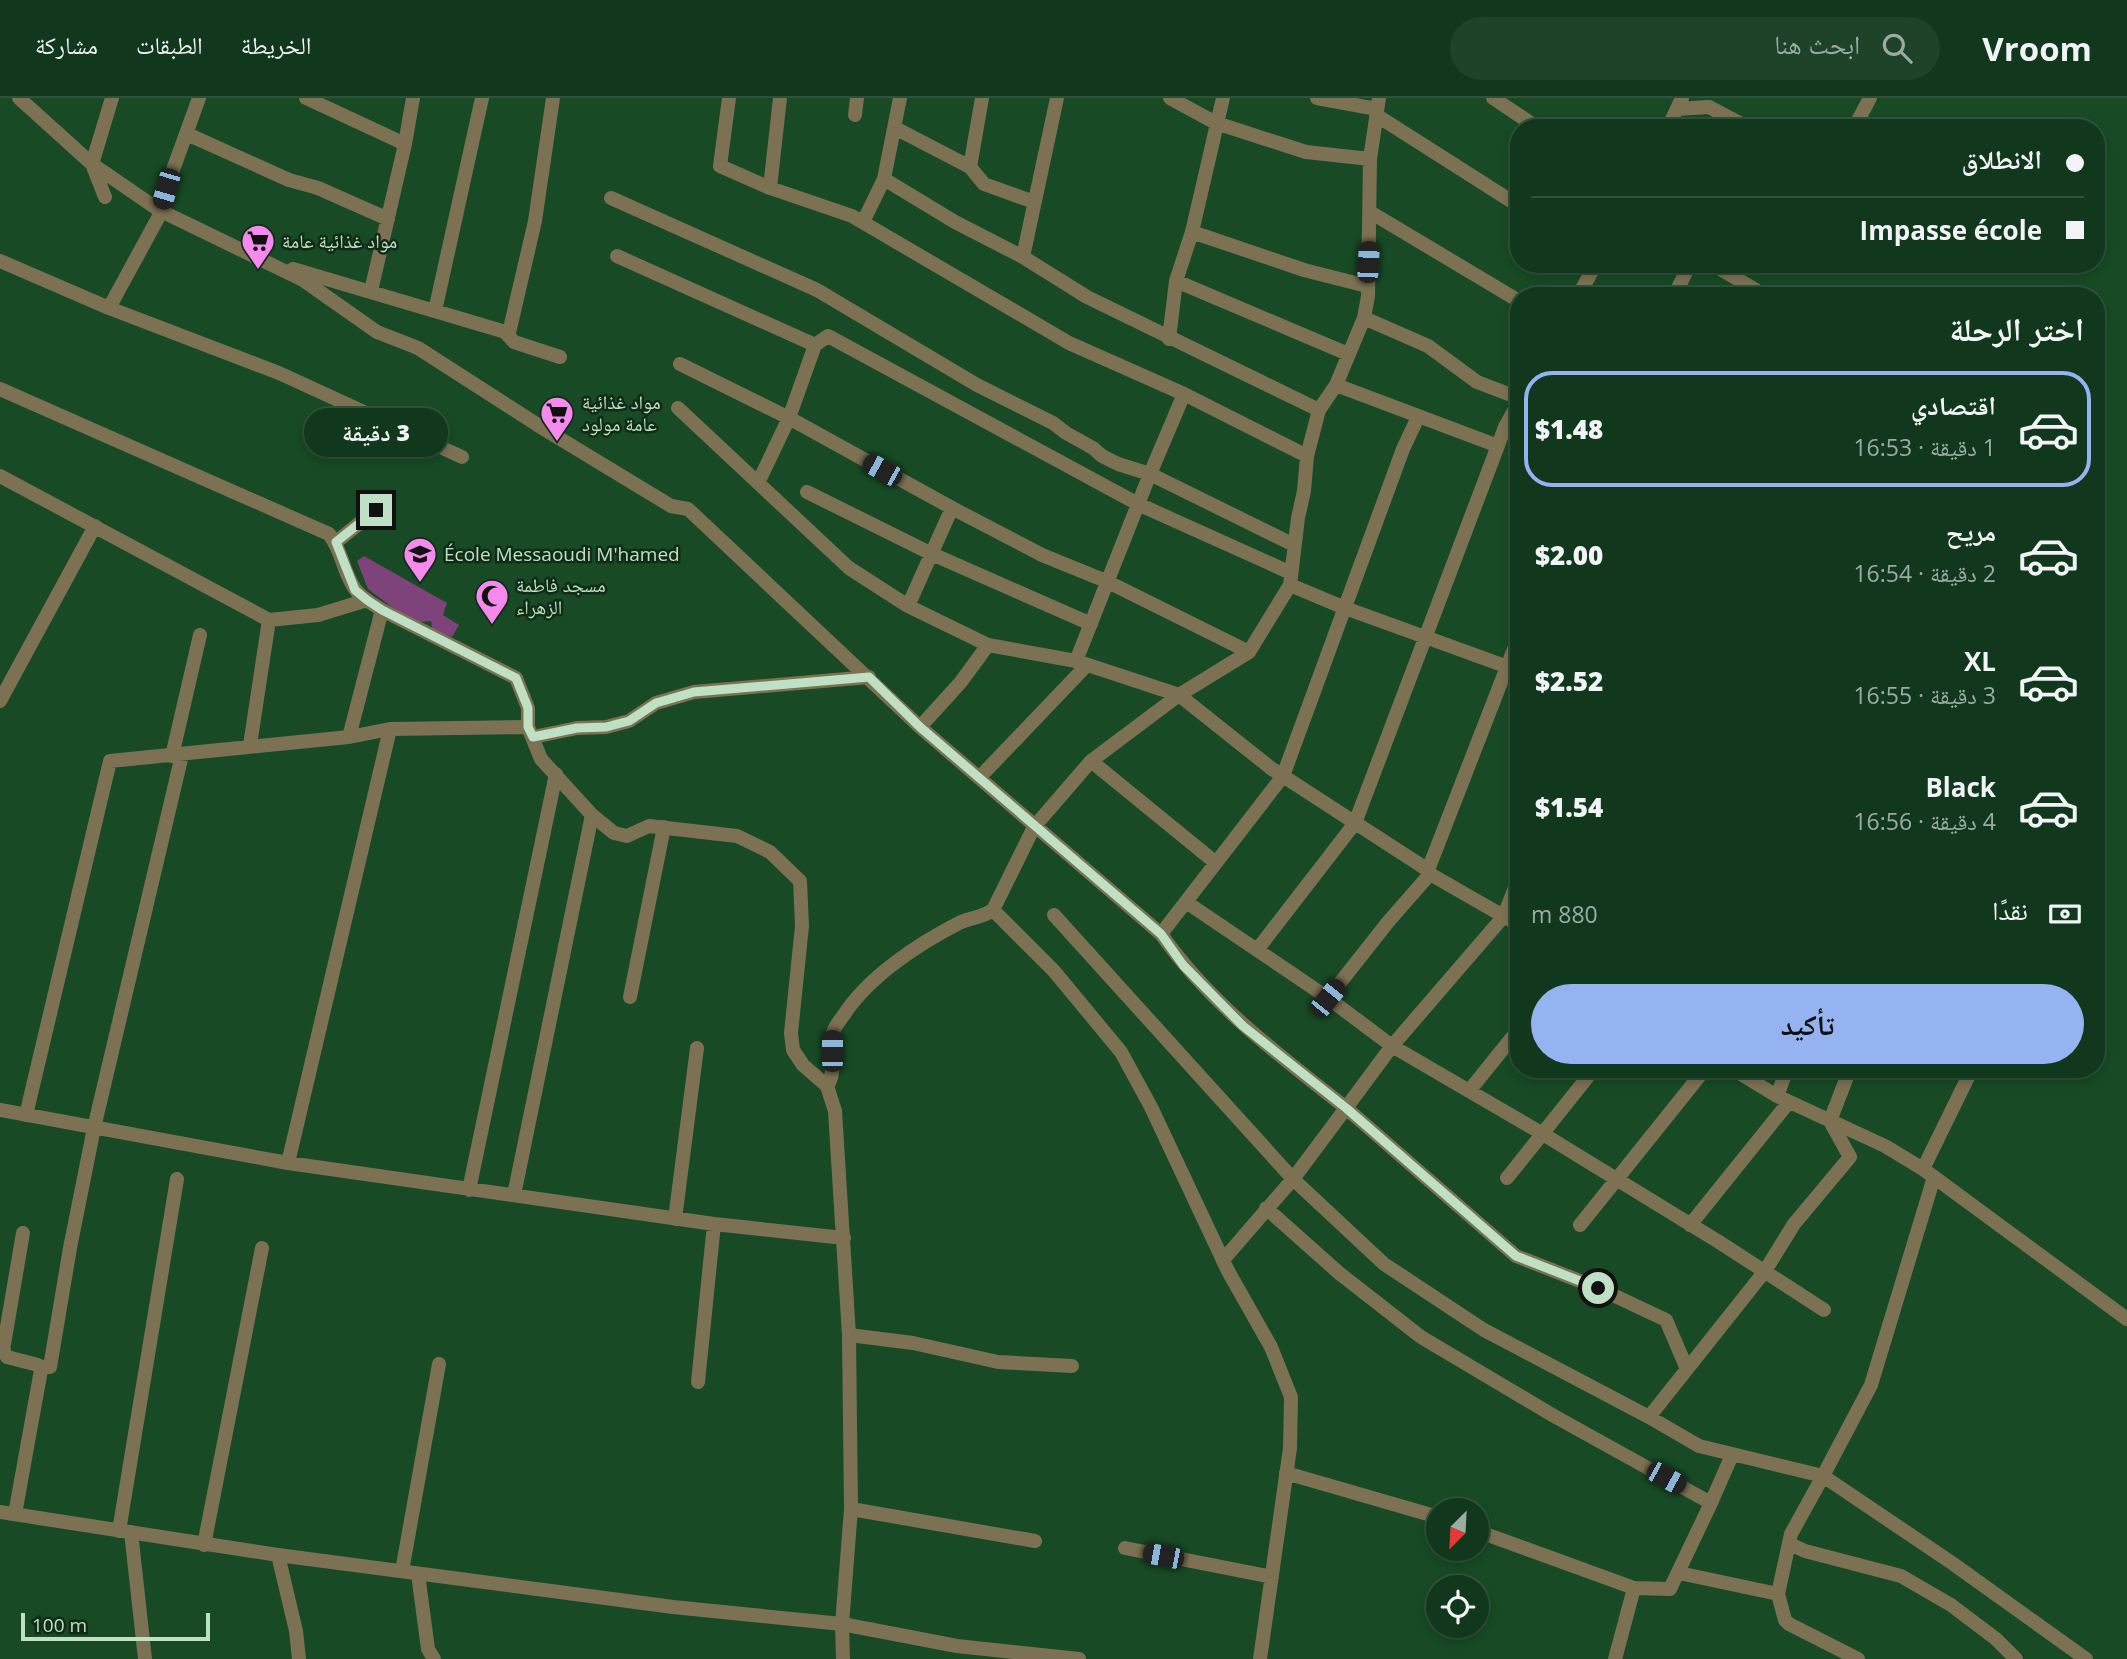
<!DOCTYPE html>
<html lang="ar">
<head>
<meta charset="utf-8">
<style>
  :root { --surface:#11381c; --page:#1e4329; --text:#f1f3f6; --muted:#9caca3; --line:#30523b; --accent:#95b2f1 }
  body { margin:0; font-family:"Open Sans","Noto Naskh Arabic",sans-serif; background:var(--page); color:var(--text); direction:rtl; height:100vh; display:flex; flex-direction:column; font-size:26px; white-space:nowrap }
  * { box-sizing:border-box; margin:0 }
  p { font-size:23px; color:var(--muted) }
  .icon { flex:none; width:38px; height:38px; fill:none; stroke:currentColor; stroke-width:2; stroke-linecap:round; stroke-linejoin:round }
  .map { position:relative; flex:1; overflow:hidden; direction:ltr }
  .drawer { position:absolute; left:1510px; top:189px; width:595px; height:791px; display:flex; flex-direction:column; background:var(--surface); border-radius:28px; box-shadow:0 4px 10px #0003,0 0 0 2px var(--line); direction:rtl }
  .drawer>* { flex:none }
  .hud { position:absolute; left:1510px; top:21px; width:595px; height:154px; border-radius:28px; box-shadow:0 4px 10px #0003,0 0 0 2px var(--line); direction:rtl; display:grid; align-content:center; height:154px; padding:0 21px; background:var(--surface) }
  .needle { width:46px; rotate:204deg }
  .fabs { position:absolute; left:1426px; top:1400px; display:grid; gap:14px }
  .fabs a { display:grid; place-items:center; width:63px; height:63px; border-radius:50%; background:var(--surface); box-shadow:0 4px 10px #0003,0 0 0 2px var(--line); font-size:35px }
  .scale { position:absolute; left:21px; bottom:18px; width:189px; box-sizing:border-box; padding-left:7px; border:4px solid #bfe0c4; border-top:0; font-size:19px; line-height:24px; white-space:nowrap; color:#bfe0c4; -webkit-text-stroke:5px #102c17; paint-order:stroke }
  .end { position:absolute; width:32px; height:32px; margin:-16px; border:9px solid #bfe0c4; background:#111; box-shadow:0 0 0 4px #111 }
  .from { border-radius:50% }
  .bubble { position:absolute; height:49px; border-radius:24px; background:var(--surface); box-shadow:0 4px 10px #0003,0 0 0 2px var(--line); font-size:23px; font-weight:800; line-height:49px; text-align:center; direction:rtl }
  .car { position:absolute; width:21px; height:42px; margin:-21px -10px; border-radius:9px; box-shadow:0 0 5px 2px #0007; background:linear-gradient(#222 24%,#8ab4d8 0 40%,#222 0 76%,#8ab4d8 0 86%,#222 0) }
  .hud b { display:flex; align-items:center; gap:24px; height:66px; font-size:26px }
  .hud b+b { border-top:2px solid var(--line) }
  .hud i { width:18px; height:18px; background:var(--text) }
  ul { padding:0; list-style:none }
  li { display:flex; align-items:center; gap:21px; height:116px; margin:0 14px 10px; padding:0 7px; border:4px solid transparent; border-radius:28px }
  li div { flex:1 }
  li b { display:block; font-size:26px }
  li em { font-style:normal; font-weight:800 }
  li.on { border-color:var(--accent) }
  li>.icon { width:63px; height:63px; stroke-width:1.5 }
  h2 { padding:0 21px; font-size:32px; line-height:84px }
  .pay { display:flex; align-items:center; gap:18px; height:77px; padding:0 21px; font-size:26px }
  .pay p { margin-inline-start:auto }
  .action { display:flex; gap:14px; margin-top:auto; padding:14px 21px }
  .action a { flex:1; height:80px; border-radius:42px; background:var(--accent); color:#111; font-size:28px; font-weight:800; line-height:80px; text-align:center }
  header { display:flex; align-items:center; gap:42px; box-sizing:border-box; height:98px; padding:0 35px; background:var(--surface); border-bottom:2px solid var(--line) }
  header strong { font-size:33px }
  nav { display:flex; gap:38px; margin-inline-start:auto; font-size:24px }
  .search { width:490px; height:63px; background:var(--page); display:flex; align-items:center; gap:18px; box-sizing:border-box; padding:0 24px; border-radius:38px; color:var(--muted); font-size:26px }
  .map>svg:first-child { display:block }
  .green { fill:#7f437b }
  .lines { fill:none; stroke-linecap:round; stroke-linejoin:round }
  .minor { stroke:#7d7153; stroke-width:14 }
  .tertiary { stroke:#7d7153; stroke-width:14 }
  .route { stroke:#bfe0c4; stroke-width:9 }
  .labels { text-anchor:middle; stroke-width:5; stroke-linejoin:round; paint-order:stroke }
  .poi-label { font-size:19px; fill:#bfe0c4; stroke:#102c17; text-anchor:start }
</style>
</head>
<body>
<header>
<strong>Vroom</strong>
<div class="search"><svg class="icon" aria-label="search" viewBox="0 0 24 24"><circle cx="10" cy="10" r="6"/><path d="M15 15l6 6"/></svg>ابحث هنا</div>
<nav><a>الخريطة</a><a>الطبقات</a><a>مشاركة</a></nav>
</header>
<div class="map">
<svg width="2127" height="1561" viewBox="0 0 2127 1561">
  <rect width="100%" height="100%" fill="#174a25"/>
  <!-- green -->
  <path class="green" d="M 364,458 L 447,505 L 443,517 L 459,527 L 452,539 L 432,531 L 431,523 L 420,524 L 393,510 L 368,491 L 357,463 Z"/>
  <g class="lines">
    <!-- minor -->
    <path class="minor" d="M 19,0 L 92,66 L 159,112 L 303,182 L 377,234 L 418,250 L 544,331 L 671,408 L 688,411 L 920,629 L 1161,836 C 1211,907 1279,957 1346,1010 L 1293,1081 L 1223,1162
      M 306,0 L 405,46
      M 729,0 L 720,68 L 770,90 L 852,118 L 1069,245 L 1184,296 L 1307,358
      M 1170,0 L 1216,25 L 1306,54 L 1370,61
      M 1317,0 L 1377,11
      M 1493,0 L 1538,30
      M 1677,11 L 1709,9 L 1749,30
      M 855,17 L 857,0
      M 1376,17 L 1519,108
      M 895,30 L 970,69 L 984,86 L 1034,104
      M 1668,30 L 1682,0
      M 1854,30 L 1870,0
      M 187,36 L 289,82 L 318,90 L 388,121
      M 970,69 L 982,0
      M 884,81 L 955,124 L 1023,159 L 1087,199 L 1319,312
      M 770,90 L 780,0
      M 105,99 L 92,66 L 112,0
      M 611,100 L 817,192 L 977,287 L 1053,325 L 1066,335 L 1093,350 L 1102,358 L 1118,366 L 1150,376 L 1294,447
      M 1370,114 L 1519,203
      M 863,124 L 884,81 L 900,0
      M 1192,134 L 1304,172 L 1367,188
      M 617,158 L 815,247
      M 1023,159 L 1057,0
      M 0,163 L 109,210 L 279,275 L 462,359
      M 1712,166 L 1766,198
      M 293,171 L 509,235 L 535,123 L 553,0
      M 1176,183 L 1348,256
      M 371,193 L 405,46 L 413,0
      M 1578,198 L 1596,166
      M 1674,198 L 1690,166
      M 109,210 L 158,120 L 166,91 L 199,0
      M 435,213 L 482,0
      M 1364,220 L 1428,248 L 1477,284 L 1519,300
      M 506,235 L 514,244 L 560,259
      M 1169,241 L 1176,183 L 1192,134 L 1223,0
      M 680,266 L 789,320 L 952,410 L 1042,457 L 1106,483 L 1249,554
      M 1336,287 L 1498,348
      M 678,310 L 849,470 L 908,508 L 988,547 L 1076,563 L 1179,597 L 1272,671 L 1428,772 L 1430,776 L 1519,827
      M 0,378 L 269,522 L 318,517 L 367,502
      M 758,385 L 789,320 L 815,247 L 828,238 L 1138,406 L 1291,475
      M 807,394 L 932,456 L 1091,526
      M 336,444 L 376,412
      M 1290,487 L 1345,510 L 1519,573
      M 908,508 L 952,410
      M 1076,563 L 1150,376 L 1184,296
      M 0,603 L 95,428
      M 920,629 L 960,585 L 988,547
      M 349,639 L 382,512
      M 533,639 L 577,630 L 606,629 L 629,623 L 656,605 L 694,594 L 869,579
      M 250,647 L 269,522
      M 172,658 L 200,537
      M 1091,663 L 1216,765
      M 979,680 L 1087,567
      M 1428,772 L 1519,538
      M 1519,779 L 1504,818 L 1392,948 L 1346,1010 L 1516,1158 L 1598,1190 L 1666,1222 L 1687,1271
      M 1186,804 L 1328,900 L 1392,948 L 1543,1036 L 1719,1144 L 1824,1212
      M 993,812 L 1054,873 L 1121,954 L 1151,1009 L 1228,1173 L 1271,1249 L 1291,1299 L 1290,1350 L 1260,1561
      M 1054,817 L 1293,1081 L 1384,1166 L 1484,1232 L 1649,1319
      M 1161,836 L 1283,678 L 1403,351 L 1418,319
      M 1257,852 L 1355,725 L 1505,329 L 1519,304
      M 630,899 L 664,729
      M 1328,900 L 1388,824 L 1430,776
      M 1733,971 L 1777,998 L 1885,1048 L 1923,1071 L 2127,1221
      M 1850,971 L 1830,1023 L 1850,1059 L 1794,1126 L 1765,1173 L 1649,1319 L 1699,1348 L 1823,1378 L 1871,1287 L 1934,1079
      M 827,988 C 838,973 827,954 832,937 C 834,931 839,923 843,918 C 868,879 918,846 959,825 C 971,819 982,820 993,812 L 1034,729 L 1091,663 L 1179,597 L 1249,554 L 1290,487 L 1298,420 L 1304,393 L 1307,358 L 1319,312 L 1336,287 L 1364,220 L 1368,198 L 1370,61 L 1379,0
      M 1469,993 L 1519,931
      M 1777,998 L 1787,971
      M 0,1012 L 288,1065 L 714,1126 L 844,1140
      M 26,1017 L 110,663 L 349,639 L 390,631 L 528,629
      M 288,1065 L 390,631
      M 1923,1071 L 1972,971
      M 1507,1080 L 1594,971
      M 469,1092 L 556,676
      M 514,1097 L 592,717
      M 1266,1110 L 1339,1175 L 1421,1239 L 1554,1318 L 1711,1405 L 1732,1357
      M 675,1121 L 697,950
      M 1580,1127 L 1705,971
      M 1690,1127 L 1789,1004
      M 849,1237 L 913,1245 L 998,1264 L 1072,1268
      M 41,1269 L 50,1269 L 70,1150 L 94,1030 L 182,657
      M 698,1284 L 714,1126
      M 1286,1375 L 1438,1419
      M 851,1411 L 1035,1443
      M 15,1416 L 41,1272 L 38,1267 L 7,1259 L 3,1252 L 23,1135
      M 119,1433 L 177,1081
      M 1477,1433 L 1634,1490
      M 131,1434 L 145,1561
      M 1790,1446 L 1805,1453 L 1901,1478 L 1951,1507 L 1996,1541 L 2016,1561
      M 204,1447 L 262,1150
      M 1125,1450 L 1272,1479
      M 278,1457 L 296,1533 L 299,1561
      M 402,1473 L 439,1266
      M 1679,1475 L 1778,1496
      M 418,1476 L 428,1551 L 434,1561
      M 1615,1561 L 1634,1490 L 1670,1491 L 1711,1405
      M 1858,1561 L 1789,1526 L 1785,1522 L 1778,1496 L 1791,1436 L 1823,1378 L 1952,1465 L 2086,1561"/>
    <!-- tertiary -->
    <path class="tertiary" d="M 0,291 L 329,436 C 342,452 343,474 355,491 C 361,500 373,506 382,512 L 516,580 L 528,610 L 528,629 L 541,661 L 592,717 L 614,735 L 627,738 L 649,728 L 737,738 L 770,754 L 800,783 L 802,828 L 791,935 L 793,952 L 803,967 L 827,988 L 835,1013 L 849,1237 L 851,1411 L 842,1526 L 843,1561
      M 0,1414 L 278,1457 L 673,1509 L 842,1526 L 957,1548 L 1079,1561"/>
  </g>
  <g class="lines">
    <!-- route -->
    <path class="route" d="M 376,412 L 336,444 L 355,492 L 367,502 L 382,512 L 516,580 L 528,610 L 528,629 L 533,639 L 577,630 L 606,629 L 629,623 L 656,605 L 694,594 L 869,579 L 920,629 L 1161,836 L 1183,867 L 1243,928 L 1346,1010 L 1516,1158 L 1598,1190"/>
  </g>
  <!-- icons -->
  <defs>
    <symbol id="supermarket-pin" viewBox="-11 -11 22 30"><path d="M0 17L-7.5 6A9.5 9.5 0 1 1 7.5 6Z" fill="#f589ee" stroke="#102c17"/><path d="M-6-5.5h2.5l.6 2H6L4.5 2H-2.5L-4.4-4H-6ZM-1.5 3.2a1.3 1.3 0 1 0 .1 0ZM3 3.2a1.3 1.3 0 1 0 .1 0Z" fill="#111"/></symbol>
    <symbol id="school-pin" viewBox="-11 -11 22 30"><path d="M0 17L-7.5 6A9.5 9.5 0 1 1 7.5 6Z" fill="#f589ee" stroke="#102c17"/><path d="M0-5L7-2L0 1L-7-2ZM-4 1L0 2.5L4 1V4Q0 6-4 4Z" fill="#111"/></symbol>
    <symbol id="mosque-pin" viewBox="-11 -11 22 30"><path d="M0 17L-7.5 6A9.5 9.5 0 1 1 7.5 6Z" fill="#f589ee" stroke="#102c17"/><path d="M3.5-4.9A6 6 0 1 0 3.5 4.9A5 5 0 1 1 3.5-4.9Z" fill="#111"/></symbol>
  </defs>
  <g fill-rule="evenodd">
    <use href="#supermarket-pin" x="239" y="124" width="38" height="52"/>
    <use href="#supermarket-pin" x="538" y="296" width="38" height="52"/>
    <use href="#school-pin" x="401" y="437" width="38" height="52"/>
    <use href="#mosque-pin" x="473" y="479" width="38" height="52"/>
  </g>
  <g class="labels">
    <!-- poi labels -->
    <g class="poi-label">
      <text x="282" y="150">مواد غذائية عامة</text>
      <text x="582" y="311">مواد غذائية<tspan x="582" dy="22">عامة مولود</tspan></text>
      <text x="444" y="463">École Messaoudi M'hamed</text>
      <text x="516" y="494">مسجد فاطمة<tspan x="516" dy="22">الزهراء</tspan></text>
    </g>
  </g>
</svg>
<div class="fabs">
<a><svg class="needle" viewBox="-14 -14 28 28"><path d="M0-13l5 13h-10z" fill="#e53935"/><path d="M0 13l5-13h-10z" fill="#9caca3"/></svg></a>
<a><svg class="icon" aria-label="locate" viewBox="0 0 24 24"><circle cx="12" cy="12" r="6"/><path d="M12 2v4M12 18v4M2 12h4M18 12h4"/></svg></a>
</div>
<div class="scale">100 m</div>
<i class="end from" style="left:1598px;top:1190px"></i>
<i class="end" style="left:376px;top:412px"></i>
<div class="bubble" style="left:304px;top:310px;width:144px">3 دقيقة</div>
<i class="car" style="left:166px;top:91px;rotate:196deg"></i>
<i class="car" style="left:1368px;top:164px;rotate:3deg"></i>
<i class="car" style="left:882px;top:372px;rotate:299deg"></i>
<i class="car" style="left:1328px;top:900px;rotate:39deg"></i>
<i class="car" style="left:832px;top:953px;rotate:0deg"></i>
<i class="car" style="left:1666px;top:1380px;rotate:119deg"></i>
<i class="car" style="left:1163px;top:1458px;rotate:281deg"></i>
<div class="hud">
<b><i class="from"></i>الانطلاق</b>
<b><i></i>Impasse école</b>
</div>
<section class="drawer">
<h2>اختر الرحلة</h2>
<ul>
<li class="on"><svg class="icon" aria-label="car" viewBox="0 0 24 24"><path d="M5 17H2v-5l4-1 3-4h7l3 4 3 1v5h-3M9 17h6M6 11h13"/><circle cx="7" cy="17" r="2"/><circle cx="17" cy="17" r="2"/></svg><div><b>اقتصادي</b><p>1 دقيقة · 16:53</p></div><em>$1.48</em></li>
<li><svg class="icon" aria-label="car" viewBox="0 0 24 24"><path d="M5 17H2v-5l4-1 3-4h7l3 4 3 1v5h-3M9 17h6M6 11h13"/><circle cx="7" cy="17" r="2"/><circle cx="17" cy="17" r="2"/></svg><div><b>مريح</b><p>2 دقيقة · 16:54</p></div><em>$2.00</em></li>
<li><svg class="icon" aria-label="car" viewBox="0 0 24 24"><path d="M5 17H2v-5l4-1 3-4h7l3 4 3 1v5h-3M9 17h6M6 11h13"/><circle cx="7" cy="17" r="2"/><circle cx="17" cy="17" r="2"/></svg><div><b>XL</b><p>3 دقيقة · 16:55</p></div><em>$2.52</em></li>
<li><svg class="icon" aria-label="car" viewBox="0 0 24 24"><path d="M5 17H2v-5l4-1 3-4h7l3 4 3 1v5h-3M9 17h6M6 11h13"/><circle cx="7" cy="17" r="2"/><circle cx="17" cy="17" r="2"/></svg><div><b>Black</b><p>4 دقيقة · 16:56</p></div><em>$1.54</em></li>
</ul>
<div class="pay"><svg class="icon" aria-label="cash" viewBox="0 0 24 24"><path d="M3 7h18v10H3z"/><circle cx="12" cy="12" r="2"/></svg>نقدًا<p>880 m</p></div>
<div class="action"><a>تأكيد</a></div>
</section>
</div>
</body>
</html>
